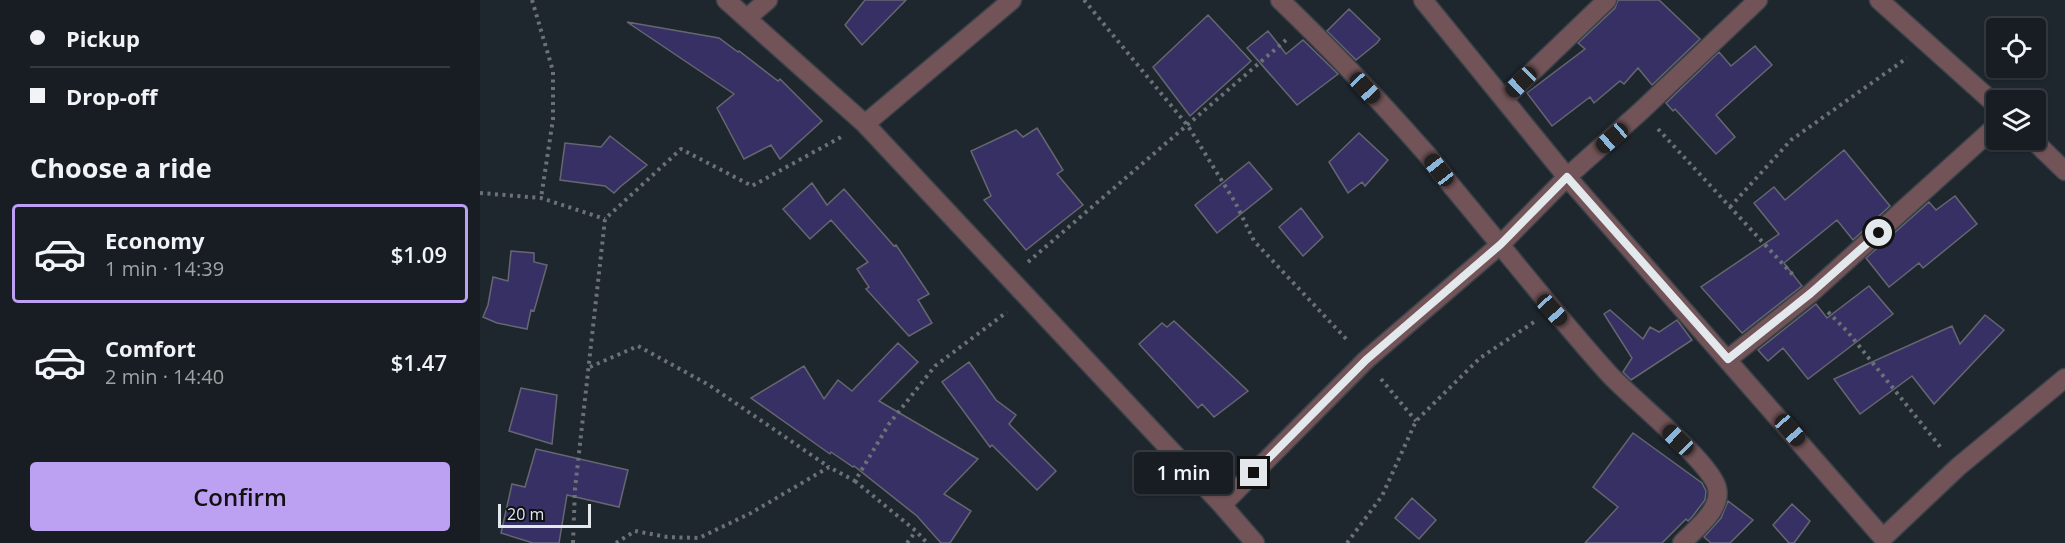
<!DOCTYPE html>
<html lang="en">
<head>
<meta charset="utf-8">
<style>
  :root { --surface:#171d22; --page:#242a2f; --text:#f1f3f6; --muted:#9ea2a5; --line:#363b40; --accent:#bca0f2 }
  body { margin:0; font-family:"Open Sans",sans-serif; background:var(--page); color:var(--text); height:100vh; display:flex; flex-direction:column; font-size:22px; white-space:nowrap }
  * { box-sizing:border-box; margin:0 }
  p { font-size:20px; color:var(--muted) }
  .icon { flex:none; width:33px; height:33px; fill:none; stroke:currentColor; stroke-width:2; stroke-linecap:round; stroke-linejoin:round }
  .map { position:relative; flex:1; overflow:hidden }
  .side { display:flex; flex-direction:column; background:var(--surface); width:480px }
  .side>* { flex:none }
  .top-card { display:grid; align-content:center; height:132px; padding:0 30px; background:var(--surface) }
  .tools { position:absolute; left:1506px; top:18px; display:grid; gap:12px }
  .tools a { display:grid; place-items:center; width:60px; height:60px; border-radius:6px; background:var(--surface); box-shadow:0 2px 4px #0004,0 0 0 2px var(--line); font-size:30px }
  .scale { position:absolute; left:18px; bottom:15px; width:93px; box-sizing:border-box; padding-left:6px; border:3px solid #e3e8ed; border-top:0; font-size:16px; line-height:21px; white-space:nowrap; color:#e3e8ed; -webkit-text-stroke:4px #0c1013; paint-order:stroke }
  .end { position:absolute; width:27px; height:27px; margin:-14px; border:8px solid #e3e8ed; background:#111; box-shadow:0 0 0 3px #111 }
  .from { border-radius:50% }
  .bubble { position:absolute; height:42px; border-radius:6px; background:var(--surface); box-shadow:0 2px 4px #0004,0 0 0 2px var(--line); font-size:20px; font-weight:600; line-height:42px; text-align:center }
  .car { position:absolute; width:18px; height:36px; margin:-18px -9px; border-radius:8px; box-shadow:0 0 4px 2px #0007; background:linear-gradient(#222 24%,#8ab4d8 0 40%,#222 0 76%,#8ab4d8 0 86%,#222 0) }
  .top-card b { display:flex; align-items:center; gap:21px; height:57px; font-size:22px }
  .top-card b+b { border-top:2px solid var(--line) }
  .top-card i { width:15px; height:15px; background:var(--text) }
  ul { padding:0; list-style:none }
  li { display:flex; align-items:center; gap:18px; height:99px; margin:0 12px 9px; padding:0 18px; border:3px solid transparent; border-radius:6px }
  li div { flex:1 }
  li b { display:block; font-size:22px }
  li em { font-style:normal; font-weight:600 }
  li.current { border-color:var(--accent) }
  li>.icon { width:54px; height:54px; stroke-width:1.5 }
  h2 { padding:0 30px; font-size:27px; line-height:72px }
  .cta { display:flex; gap:12px; margin-top:auto; padding:12px 30px }
  .cta a { flex:1; height:69px; border-radius:6px; background:var(--accent); color:#111; font-size:24px; font-weight:600; line-height:69px; text-align:center }
  main { display:flex; flex:1; min-height:0 }
  .map>svg:first-child { display:block }
  .building { fill:#373064; stroke:#666671; stroke-width:1.5 }
  .lines { fill:none; stroke-linecap:round; stroke-linejoin:round }
  .minor-casing { stroke:#3a4249; stroke-width:21 }
  .path { stroke:#6a7177; stroke-width:4; stroke-dasharray:3 4.5; stroke-linecap:butt }
  .minor { stroke:#725458; stroke-width:18 }
  .route { stroke:#e3e8ed; stroke-width:8 }
</style>
</head>
<body>
<main>
<section class="side">
<div class="top-card">
<b><i class="from"></i>Pickup</b>
<b><i></i>Drop-off</b>
</div>
<h2>Choose a ride</h2>
<ul>
<li class="current"><svg class="icon" aria-label="car" viewBox="0 0 24 24"><path d="M5 17H2v-5l4-1 3-4h7l3 4 3 1v5h-3M9 17h6M6 11h13"/><circle cx="7" cy="17" r="2"/><circle cx="17" cy="17" r="2"/></svg><div><b>Economy</b><p>1 min · 14:39</p></div><em>$1.09</em></li>
<li><svg class="icon" aria-label="car" viewBox="0 0 24 24"><path d="M5 17H2v-5l4-1 3-4h7l3 4 3 1v5h-3M9 17h6M6 11h13"/><circle cx="7" cy="17" r="2"/><circle cx="17" cy="17" r="2"/></svg><div><b>Comfort</b><p>2 min · 14:40</p></div><em>$1.47</em></li>
</ul>
<div class="cta"><a>Confirm</a></div>
</section>
<div class="map">
<svg width="1585" height="543" viewBox="0 0 1585 543">
  <rect width="100%" height="100%" fill="#1f272e"/>
  <!-- building -->
  <path class="building" d="M 385,0 L 426,0 L 382,45 L 365,25 Z
    M 1138,0 L 1179,0 L 1220,39 L 1172,85 L 1158,68 L 1144,84 L 1140,81 L 1114,103 L 1110,97 L 1072,126 L 1047,93 L 1105,49 L 1098,43 L 1135,8 Z
    M 869,9 L 900,39 L 897,43 L 876,60 L 847,31 Z
    M 728,15 L 771,61 L 710,116 L 673,67 Z
    M 147,22 L 239,38 L 258,52 L 259,51 L 298,81 L 300,79 L 342,121 L 300,159 L 291,145 L 264,159 L 237,108 L 254,94 Z
    M 788,31 L 806,54 L 823,40 L 858,74 L 817,105 L 767,48 Z
    M 1275,46 L 1292,65 L 1236,115 L 1255,137 L 1236,154 L 1195,109 L 1193,111 L 1186,103 L 1239,52 L 1251,66 Z
    M 557,128 L 583,170 L 577,174 L 603,205 L 546,250 L 504,200 L 511,196 L 491,151 L 536,130 L 543,137 Z
    M 879,133 L 908,160 L 885,186 L 882,182 L 868,193 L 849,162 Z
    M 130,136 L 167,165 L 140,187 L 134,193 L 125,186 L 80,180 L 85,143 L 121,147 Z
    M 1364,150 L 1410,206 L 1373,240 L 1357,220 L 1304,263 L 1322,286 L 1262,333 L 1221,287 L 1299,234 L 1274,203 L 1294,187 L 1305,200 Z
    M 769,162 L 792,189 L 737,233 L 715,205 Z
    M 332,183 L 347,205 L 364,189 L 414,246 L 416,245 L 449,294 L 438,300 L 452,323 L 429,336 L 386,289 L 389,287 L 377,269 L 388,262 L 351,220 L 330,239 L 303,209 Z
    M 1475,196 L 1497,224 L 1443,268 L 1439,263 L 1409,287 L 1386,258 L 1449,202 L 1456,210 Z
    M 821,208 L 843,237 L 823,256 L 799,227 Z
    M 31,251 L 54,253 L 54,262 L 67,265 L 54,311 L 51,310 L 47,329 L 17,323 L 3,317 L 8,305 L 13,277 L 28,281 Z
    M 1389,286 L 1413,314 L 1328,379 L 1303,348 L 1288,361 L 1278,350 L 1336,304 L 1347,318 Z
    M 1130,310 L 1163,339 L 1170,327 L 1179,332 L 1197,320 L 1212,340 L 1151,380 L 1143,372 L 1152,358 L 1124,314 Z
    M 1505,315 L 1524,330 L 1454,404 L 1432,376 L 1380,414 L 1354,379 L 1472,326 L 1480,344 Z
    M 694,321 L 768,391 L 734,417 L 722,404 L 718,408 L 659,344 L 682,323 L 687,327 Z
    M 418,343 L 438,362 L 399,401 L 498,459 L 464,494 L 491,511 L 470,543 L 461,543 L 437,516 L 374,466 L 373,467 L 351,452 L 350,454 L 271,398 L 324,366 L 344,399 L 358,380 L 372,391 Z
    M 489,362 L 516,400 L 536,415 L 529,424 L 576,471 L 557,490 L 512,445 L 510,447 L 462,382 Z
    M 41,388 L 77,395 L 72,444 L 29,431 Z
    M 1153,433 L 1222,483 L 1226,491 L 1225,500 L 1212,517 L 1208,521 L 1206,519 L 1182,543 L 1105,543 L 1138,507 L 1113,487 Z
    M 56,449 L 148,470 L 139,507 L 87,495 L 79,543 L 53,543 L 21,533 L 32,484 L 45,487 Z
    M 932,498 L 956,520 L 939,539 L 915,518 Z
    M 1248,501 L 1273,520 L 1250,543 L 1231,543 L 1224,537 L 1241,518 Z
    M 1312,504 L 1330,521 L 1314,543 L 1309,543 L 1293,525 Z"/>
  <g class="lines">
    <defs>
      <path id="minor" d="M 246,0 L 385,124 L 742,505 L 775,543
        M 800,0 C 850,48 898,99 944,151 C 955,163 964,177 975,190 C 1026,251 1075,314 1129,374 C 1150,397 1232,463 1237,488 C 1242,510 1215,529 1202,543
        M 943,0 L 1087,177 L 1403,538 L 1478,467 L 1585,378
        M 1399,0 L 1516,105
        M 267,18 L 288,0
        M 1024,99 L 1127,0
        M 385,124 L 532,0
        M 1553,140 L 1585,171
        M 1248,359 L 1331,293 L 1516,126
        M 742,505 L 886,360 L 1021,244 L 1087,177 L 1161,111 L 1278,0"/>
    </defs>
    <!-- minor casing -->
    <use href="#minor" class="minor-casing"/>
    <!-- path -->
    <path class="path" d="M 52,0 L 73,71 L 73,119 L 61,198
      M 604,0 L 708,126 L 755,202 L 774,241 L 869,342
      M 1178,129 L 1314,276
      M 0,193 L 61,198 L 125,219
      M 1250,207 L 1311,140 L 1427,58
      M 548,262 L 806,40
      M 1348,312 L 1367,331 L 1462,449
      M 110,367 L 158,346 L 229,385 L 349,467
      M 901,379 L 936,421
      M 375,481 L 436,531 L 447,543
      M 93,543 L 95,489 L 125,219 L 201,149 L 272,186 L 363,136
      M 136,543 L 155,531 L 187,537 L 219,538 L 271,513 L 349,467 L 375,481 L 409,424 L 455,366 L 527,312
      M 427,543 L 436,531
      M 867,543 L 902,496 L 936,421 L 1000,358 L 1054,322"/>
    <!-- minor -->
    <use href="#minor" class="minor"/>
  </g>
  <g class="lines">
    <!-- route -->
    <path class="route" d="M 774,473 L 886,360 L 1021,244 L 1087,177 L 1248,359 L 1331,293 L 1399,233"/>
  </g>
</svg>
<div class="tools">
<a><svg class="icon" aria-label="locate" viewBox="0 0 24 24"><circle cx="12" cy="12" r="6"/><path d="M12 2v4M12 18v4M2 12h4M18 12h4"/></svg></a>
<a><svg class="icon" aria-label="layers" viewBox="0 0 24 24"><path d="M12 4l9 5-9 5-9-5zM3 14l9 5 9-5"/></svg></a>
</div>
<div class="scale">20 m</div>
<i class="end from" style="left:1399px;top:233px"></i>
<i class="end" style="left:774px;top:473px"></i>
<div class="bubble" style="left:654px;top:452px;width:99px">1 min</div>
<i class="car" style="left:1041px;top:82px;rotate:226deg"></i>
<i class="car" style="left:885px;top:88px;rotate:137deg"></i>
<i class="car" style="left:1132px;top:138px;rotate:229deg"></i>
<i class="car" style="left:959px;top:170px;rotate:322deg"></i>
<i class="car" style="left:1072px;top:310px;rotate:138deg"></i>
<i class="car" style="left:1310px;top:430px;rotate:139deg"></i>
<i class="car" style="left:1198px;top:440px;rotate:314deg"></i>
</div>
</main>
</body>
</html>
